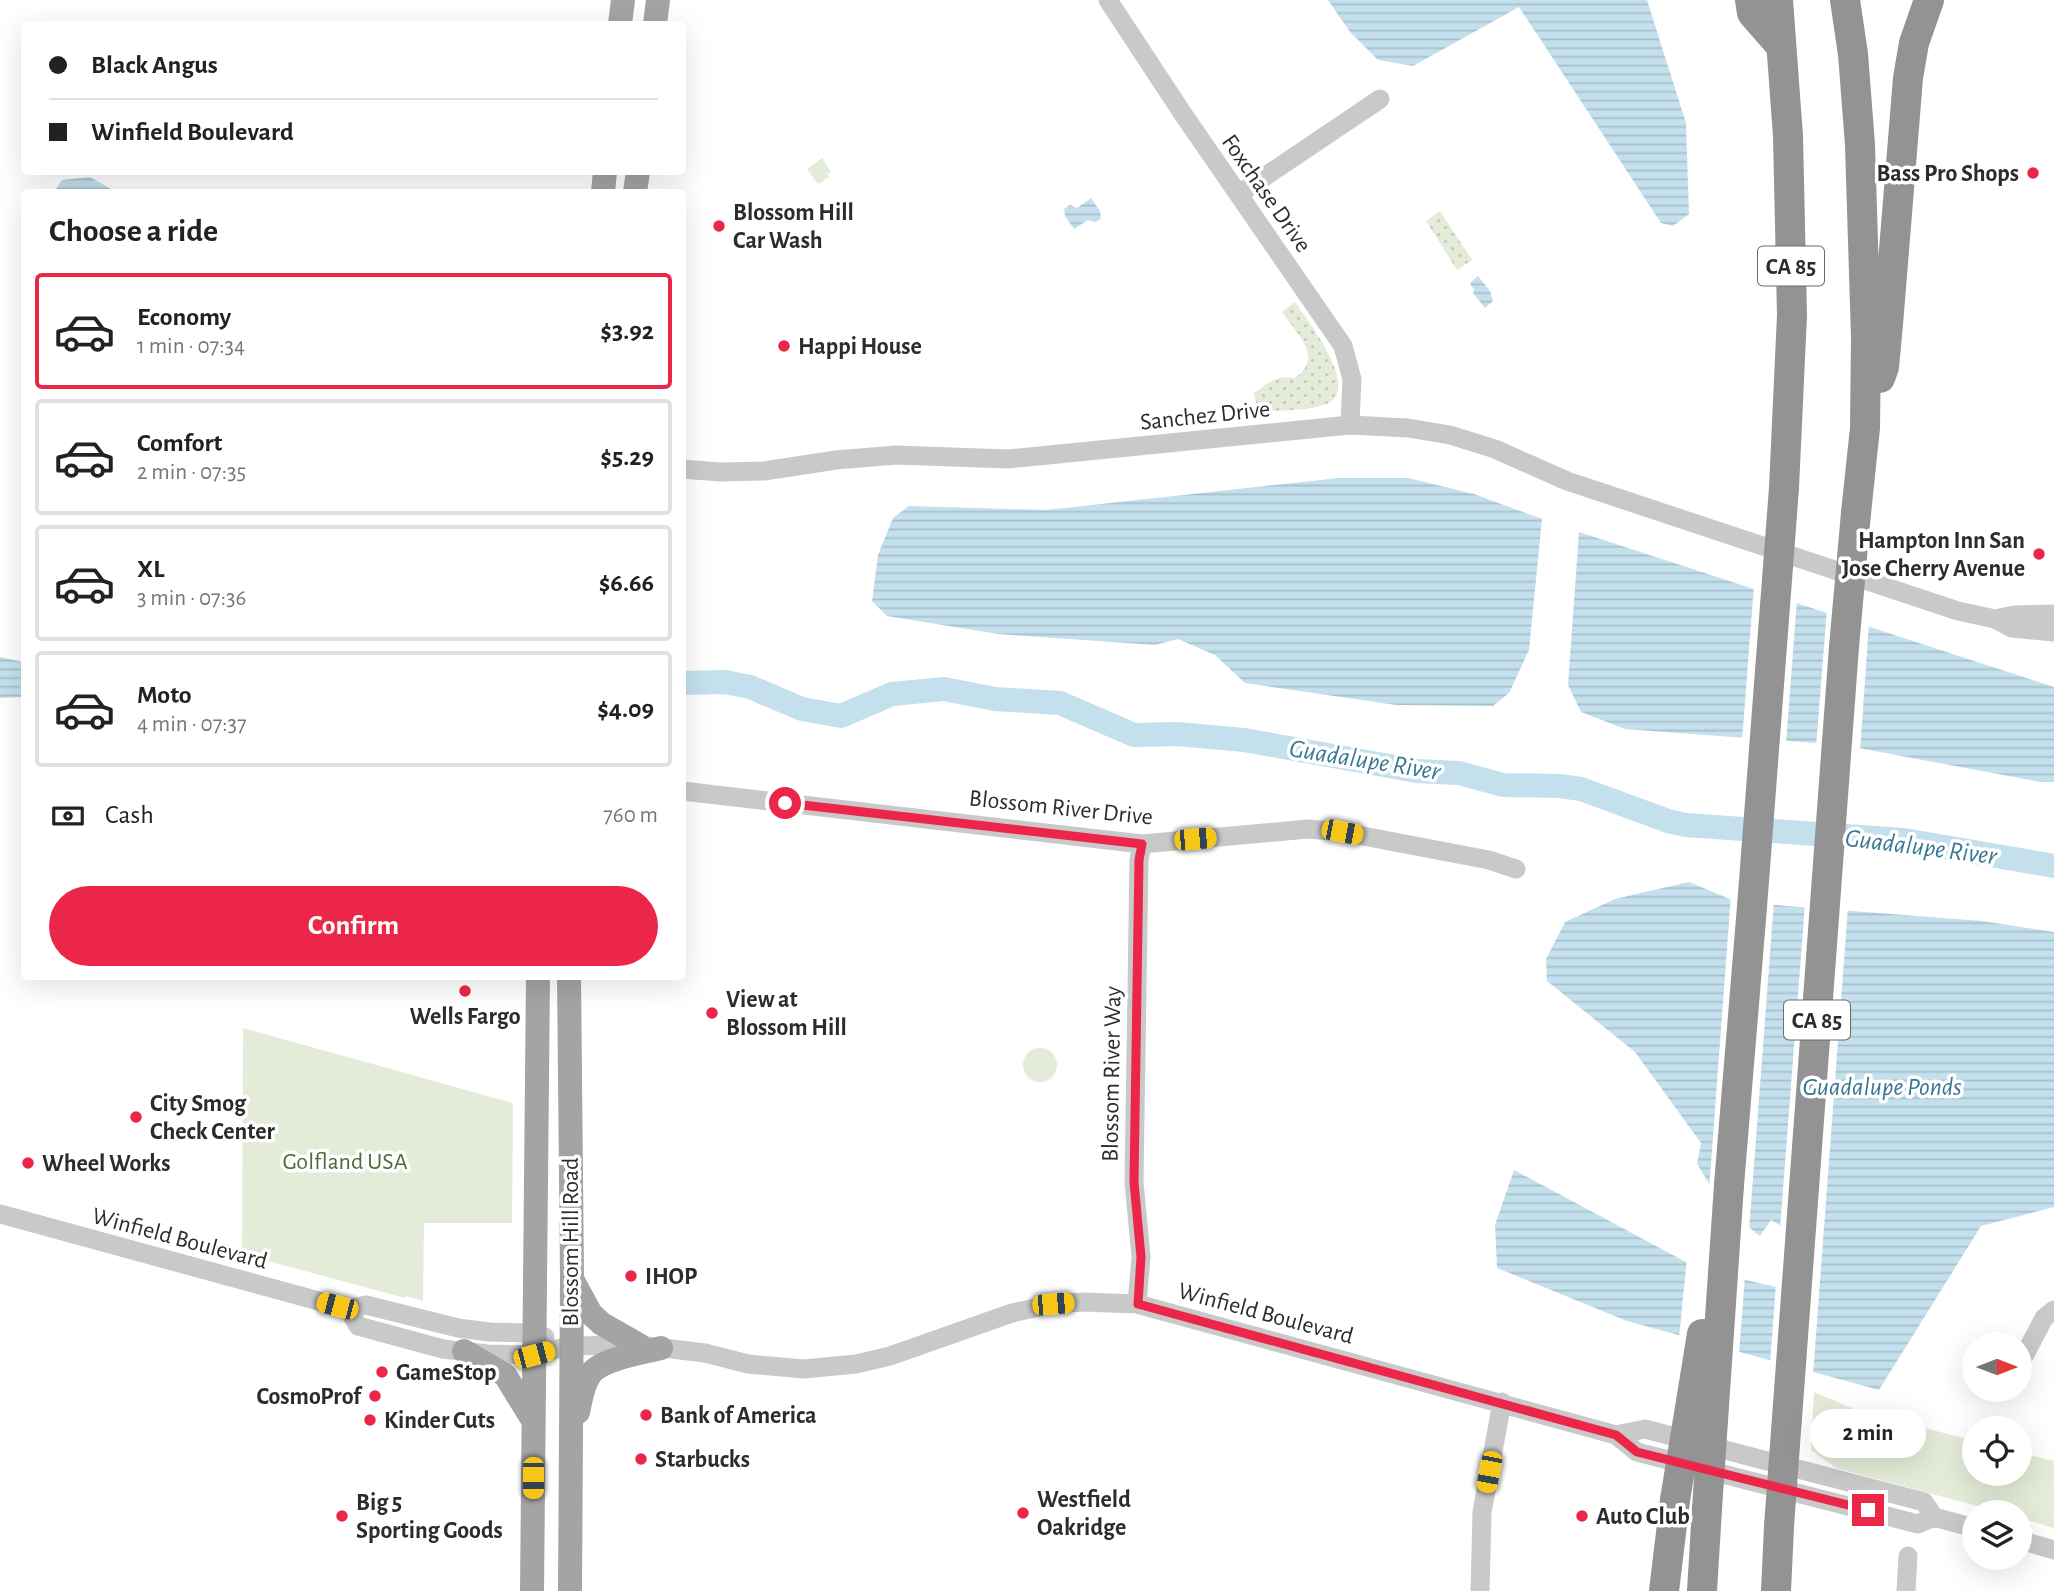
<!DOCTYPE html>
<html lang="en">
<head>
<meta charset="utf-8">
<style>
  :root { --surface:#fff; --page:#f6f6f6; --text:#222; --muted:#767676; --line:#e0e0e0; --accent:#ec2648 }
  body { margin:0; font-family:"Alegreya Sans",sans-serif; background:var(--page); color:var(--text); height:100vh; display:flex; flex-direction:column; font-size:26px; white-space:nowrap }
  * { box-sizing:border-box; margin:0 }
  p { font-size:23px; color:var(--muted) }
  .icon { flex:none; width:38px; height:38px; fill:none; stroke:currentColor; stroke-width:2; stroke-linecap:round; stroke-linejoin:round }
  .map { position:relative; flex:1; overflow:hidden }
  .details { position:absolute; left:21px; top:189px; width:665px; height:791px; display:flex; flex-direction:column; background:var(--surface); border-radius:7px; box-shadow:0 7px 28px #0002 }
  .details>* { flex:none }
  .banner { position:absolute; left:21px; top:21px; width:665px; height:154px; border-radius:7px; box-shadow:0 7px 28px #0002; display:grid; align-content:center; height:154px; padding:0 28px; background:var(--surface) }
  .needle { width:46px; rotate:90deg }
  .controls { position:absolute; left:1962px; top:1332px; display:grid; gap:14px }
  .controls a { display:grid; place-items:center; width:70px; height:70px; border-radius:50%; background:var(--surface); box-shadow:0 7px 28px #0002; font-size:35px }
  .end { position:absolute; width:32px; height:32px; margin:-16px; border:9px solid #ec2648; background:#fff; box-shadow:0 0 0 4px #fff }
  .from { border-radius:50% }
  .bubble { position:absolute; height:49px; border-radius:24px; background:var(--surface); box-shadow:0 7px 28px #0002; font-size:23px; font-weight:700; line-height:49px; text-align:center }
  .car { position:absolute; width:21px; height:42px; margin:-21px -10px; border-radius:9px; box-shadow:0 0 5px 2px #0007; background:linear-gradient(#f5c518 24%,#345 0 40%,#f5c518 0 76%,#345 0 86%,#f5c518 0) }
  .banner b { display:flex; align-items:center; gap:24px; height:66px; font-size:26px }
  .banner b+b { border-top:2px solid var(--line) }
  .banner i { width:18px; height:18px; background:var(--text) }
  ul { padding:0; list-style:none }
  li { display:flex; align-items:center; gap:21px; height:116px; margin:0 14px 10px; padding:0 14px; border:4px solid var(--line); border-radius:7px }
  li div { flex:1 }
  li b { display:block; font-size:26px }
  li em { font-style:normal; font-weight:700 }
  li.on { border-color:var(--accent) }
  li>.icon { width:63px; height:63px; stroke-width:1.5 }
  h2 { padding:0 28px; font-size:32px; line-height:84px }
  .pay { display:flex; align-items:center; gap:18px; height:77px; padding:0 28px; font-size:26px }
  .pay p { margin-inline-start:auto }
  .action { display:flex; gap:14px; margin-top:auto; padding:14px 28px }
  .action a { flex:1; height:80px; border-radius:42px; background:var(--accent); color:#fff; font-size:28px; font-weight:700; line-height:80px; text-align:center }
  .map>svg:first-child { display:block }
  .grass { fill:url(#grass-dots) }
  .park { fill:#e4ebd8 }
  .water { fill:url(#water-rules) }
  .pier { fill:#fff }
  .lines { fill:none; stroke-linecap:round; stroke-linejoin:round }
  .river { stroke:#c3e0ec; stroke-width:24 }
  .minor { stroke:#c9c9c9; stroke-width:19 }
  .major { stroke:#a4a4a4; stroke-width:24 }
  .highway { stroke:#939393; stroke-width:30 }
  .highway-bridge { stroke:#939393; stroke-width:30 }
  .route { stroke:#ec2648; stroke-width:9 }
  .poi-dot { fill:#ec2648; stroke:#fff; stroke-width:2.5 }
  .labels { text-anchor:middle; stroke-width:7; stroke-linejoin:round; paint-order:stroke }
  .shield { fill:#fff; stroke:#6b6b6b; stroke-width:2 }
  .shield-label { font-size:23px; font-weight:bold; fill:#2c2c2c }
  .poi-label { font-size:24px; font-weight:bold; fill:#2c2c2c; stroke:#fff; text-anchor:start }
  .street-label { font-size:24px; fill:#2c2c2c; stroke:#fff }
  .park-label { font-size:24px; fill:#546938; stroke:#fff }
  .water-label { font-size:26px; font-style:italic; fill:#387790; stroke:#fff }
</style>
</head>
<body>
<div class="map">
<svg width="2054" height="1591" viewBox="0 0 2054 1591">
  <defs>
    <pattern id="grass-dots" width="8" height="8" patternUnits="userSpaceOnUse" patternTransform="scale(1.75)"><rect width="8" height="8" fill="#e4ebd8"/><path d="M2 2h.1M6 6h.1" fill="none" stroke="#c4caba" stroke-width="1.8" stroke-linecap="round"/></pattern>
    <pattern id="water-rules" width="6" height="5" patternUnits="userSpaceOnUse" patternTransform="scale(1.75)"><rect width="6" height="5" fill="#c3e0ec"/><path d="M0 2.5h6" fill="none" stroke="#a8c0cb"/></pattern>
  </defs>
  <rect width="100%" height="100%" fill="#fff"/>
  <!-- grass -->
  <path class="grass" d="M 1440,211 L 1472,260 L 1457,270 L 1426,221 Z
    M 1295,302 C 1306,319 1365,392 1324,405 C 1306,411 1277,410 1258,412 L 1254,393 C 1270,382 1276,375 1295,378 C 1325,357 1296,333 1282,312 Z"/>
  <!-- park -->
  <path class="park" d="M 822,158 L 831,172 L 827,174 L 829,177 L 818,184 L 807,169 Z
    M 243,1028 L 513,1103 L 512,1223 L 424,1223 L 423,1301 L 406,1296 L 405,1298 L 242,1254 Z
    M1023 1065a17 17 0 1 1 34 0a17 17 0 1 1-34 0Z
    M 1814,1392 L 1854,1409 L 1974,1441 L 1974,1474 L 2020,1474 L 2020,1453 L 2054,1461 L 2054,1528 L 2020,1518 L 2020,1512 L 1999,1512 L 1836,1468 L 1811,1450 Z"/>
  <!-- water -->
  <path class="water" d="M 1328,0 L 1647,0 L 1686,123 L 1689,214 L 1673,226 L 1661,223 L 1519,7 L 1413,66 L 1378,60 L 1350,32 Z
    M 90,177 L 116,192 L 54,192 L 62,180 Z
    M 1091,198 L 1100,211 L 1101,219 L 1095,222 L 1088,220 L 1074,229 L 1065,216 L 1064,209 L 1070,205 L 1077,208 Z
    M 1478,276 L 1490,291 L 1493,301 L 1485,308 L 1473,293 L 1474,290 L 1470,283 Z
    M 1339,478 L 1408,478 L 1474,494 L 1542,519 L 1529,650 L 1509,693 L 1493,706 L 1396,705 L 1245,683 L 1215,655 L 1178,639 L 1155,645 L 998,634 L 887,616 L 872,601 L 878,555 L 893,518 L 909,506 L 1046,510 Z
    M 1579,532 L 2054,687 L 2054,782 L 2040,782 L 1843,745 L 1625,729 L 1581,712 L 1568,685 Z
    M 0,657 L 24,662 L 24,697 L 0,698 Z
    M 1689,882 L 1737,902 L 1982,921 L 2054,932 L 2054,1207 L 1981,1226 L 1879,1390 L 1627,1321 L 1497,1268 L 1495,1225 L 1514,1170 L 1699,1269 L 1797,1292 L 1820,1280 L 1817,1263 L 1788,1230 L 1771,1220 L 1760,1236 L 1724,1208 L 1697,1164 L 1701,1143 L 1635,1052 L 1547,981 L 1546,959 L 1565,922 L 1615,899 Z"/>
  <!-- pier -->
  <path class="pier" d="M 1754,585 L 1797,599 L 1786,744 L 1742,741 Z
    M 1827,609 L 1869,623 L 1860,752 L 1816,747 Z
    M 1731,895 L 1737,898 L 1774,901 L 1749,1231 L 1721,1210 L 1709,1190 Z
    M 1805,904 L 1848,907 L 1813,1375 L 1770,1364 L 1776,1284 L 1796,1288 L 1816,1279 L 1814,1265 L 1780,1229 Z
    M 1687,1258 L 1700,1265 L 1745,1276 L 1739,1355 L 1679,1338 Z"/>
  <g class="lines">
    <!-- river -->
    <path class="river" d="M 682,683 L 725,682 L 750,687 L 802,709 L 841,716 L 892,694 L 944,689 L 995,699 L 1060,703 L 1134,735 L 1177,734 L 1244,740 L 1417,771 L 1459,773 L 1503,785 L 1560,786 L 1581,789 L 1668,821 L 1685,825 L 1904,840 L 2054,866"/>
    <!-- minor -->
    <path class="minor" d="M 1108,0 L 1183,114 L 1343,346 L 1352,379 L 1350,425
      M 1239,194 L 1380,99
      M 682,469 L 720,472 L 764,471 L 836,460 L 896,455 L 1008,459 L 1350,425 L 1408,428 L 1450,435 L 1495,449 L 1567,481 L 1958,611 L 1995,619 L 2012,628 L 2054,632
      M 1995,619 L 2014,615 L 2054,614
      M 682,791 L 1142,844 L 1308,829 L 1342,832 L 1489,860 L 1516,869
      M 0,1214 L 348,1309 L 366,1305 L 458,1328 L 489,1332 L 534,1333 L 545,1337
      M 1137,1304 L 1141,1257 L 1134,1182 L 1139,860 L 1142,844
      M 348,1309 L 358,1326 L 443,1349 L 487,1354 L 534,1355 L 569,1346 L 639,1345 L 705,1353 L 748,1364 L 804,1369 L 856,1364 L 890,1356 L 1012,1313 L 1053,1304 L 1083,1302 L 1137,1304 L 1616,1435 L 1637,1452 L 1918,1524 L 1934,1517
      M 2022,1360 L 2044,1318 L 2054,1310
      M 1616,1435 L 1645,1429 L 1924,1502 L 1934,1517 L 1974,1528
      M 2020,1540 L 2054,1550
      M 1480,1591 L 1482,1512 L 1502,1402
      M 1906,1591 L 1908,1556"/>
    <!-- major -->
    <path class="major" d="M 620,24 L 623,0
      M 655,24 L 658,0
      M 603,192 L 605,172
      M 635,192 L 638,172
      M 569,976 L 572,1277 L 570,1591
      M 572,1279 L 591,1314 L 602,1324 L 639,1345
      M 464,1351 L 505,1375 L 531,1417
      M 578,1412 C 581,1399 583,1381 593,1371 C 607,1358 642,1353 661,1348
      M 532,1591 L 538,976"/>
    <!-- highway -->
    <path class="highway" d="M 1750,0 L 1752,13 L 1780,45
      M 1778,0 L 1788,136 L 1792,315 L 1784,488
      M 1845,0 L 1853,54 L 1860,145 L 1866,337 L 1865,428 L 1856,513
      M 1880,378 L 1884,367 L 1888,324 L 1908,78 L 1914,43 L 1929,0
      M 1729,1185 L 1752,907
      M 1664,1591 L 1675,1500
      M 1702,1591 L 1707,1509
      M 1776,1591 L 1779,1526"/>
    <!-- highway-bridge -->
    <path class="highway-bridge" d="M 1752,907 L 1784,488
      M 1675,1500 L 1702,1334
      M 1707,1509 L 1729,1185
      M 1779,1526 L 1844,647 L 1856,513"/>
  </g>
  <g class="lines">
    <!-- route -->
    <path class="route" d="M 785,803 L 1142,844 L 1139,860 L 1134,1182 L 1141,1257 L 1138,1304 L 1616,1435 L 1637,1452 L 1868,1510"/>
  </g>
  <!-- markers -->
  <g class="poi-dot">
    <circle cx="2033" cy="173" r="7"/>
    <circle cx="719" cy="226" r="7"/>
    <circle cx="784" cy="346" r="7"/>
    <circle cx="2039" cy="554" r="7"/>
    <circle cx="465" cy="991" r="7"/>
    <circle cx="712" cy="1013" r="7"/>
    <circle cx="136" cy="1117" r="7"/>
    <circle cx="28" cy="1163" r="7"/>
    <circle cx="631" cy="1276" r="7"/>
    <circle cx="382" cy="1372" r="7"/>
    <circle cx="375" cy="1396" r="7"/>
    <circle cx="646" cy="1415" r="7"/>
    <circle cx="370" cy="1420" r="7"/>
    <circle cx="641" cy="1459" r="7"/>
    <circle cx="1023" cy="1513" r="7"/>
    <circle cx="342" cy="1516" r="7"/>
    <circle cx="1582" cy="1516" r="7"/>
  </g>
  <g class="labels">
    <!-- shield labels -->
    <g class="shield">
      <rect x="1758" y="246.5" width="66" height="39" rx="5"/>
      <rect x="1784" y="1000.5" width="66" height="39" rx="5"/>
    </g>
    <g class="shield-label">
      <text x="1791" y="274">CA 85</text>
      <text x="1817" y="1028">CA 85</text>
    </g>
    <!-- poi labels -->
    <g class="poi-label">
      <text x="2019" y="181" text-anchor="end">Bass Pro Shops</text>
      <text x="733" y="220">Blossom Hill<tspan x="733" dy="28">Car Wash</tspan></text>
      <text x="798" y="354">Happi House</text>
      <text x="2025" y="548" text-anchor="end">Hampton Inn San<tspan x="2025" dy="28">Jose Cherry Avenue</tspan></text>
      <text x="726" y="1007">View at<tspan x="726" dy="28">Blossom Hill</tspan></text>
      <text x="465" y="1024" text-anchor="middle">Wells Fargo</text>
      <text x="150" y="1111">City Smog<tspan x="150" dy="28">Check Center</tspan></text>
      <text x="42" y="1171">Wheel Works</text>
      <text x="645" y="1284">IHOP</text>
      <text x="396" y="1380">GameStop</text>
      <text x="361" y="1404" text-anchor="end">CosmoProf</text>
      <text x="660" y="1423">Bank of America</text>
      <text x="384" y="1428">Kinder Cuts</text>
      <text x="655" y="1467">Starbucks</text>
      <text x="1037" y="1507">Westfield<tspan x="1037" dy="28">Oakridge</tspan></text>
      <text x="356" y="1510">Big 5<tspan x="356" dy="28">Sporting Goods</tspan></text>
      <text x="1596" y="1524">Auto Club</text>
    </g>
    <!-- street labels -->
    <g class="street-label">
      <text transform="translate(1267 193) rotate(55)" y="8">Foxchase Drive</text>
      <text transform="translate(1205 415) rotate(-6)" y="8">Sanchez Drive</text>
      <text transform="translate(1061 807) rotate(6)" y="8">Blossom River Drive</text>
      <text transform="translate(1111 1074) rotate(-89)" y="8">Blossom River Way</text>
      <text transform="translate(180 1238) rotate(15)" y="8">Winfield Boulevard</text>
      <text transform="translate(570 1242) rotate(-90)" y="8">Blossom Hill Road</text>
      <text transform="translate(1266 1313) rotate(15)" y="8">Winfield Boulevard</text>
    </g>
    <!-- park labels -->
    <g class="park-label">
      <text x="345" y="1169">Golfland USA</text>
    </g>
    <!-- water labels -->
    <g class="water-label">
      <text transform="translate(1365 759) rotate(9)" y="9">Guadalupe River</text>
      <text transform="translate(1921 846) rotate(7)" y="9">Guadalupe River</text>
      <text x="1882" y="1095">Guadalupe Ponds</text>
    </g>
  </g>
</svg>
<div class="controls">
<a><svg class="needle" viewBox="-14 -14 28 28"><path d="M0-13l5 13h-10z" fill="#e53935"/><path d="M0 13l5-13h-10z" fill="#767676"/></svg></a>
<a><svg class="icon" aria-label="locate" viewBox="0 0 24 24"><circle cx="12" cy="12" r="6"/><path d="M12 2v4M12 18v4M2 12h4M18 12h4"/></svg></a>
<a><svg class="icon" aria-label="layers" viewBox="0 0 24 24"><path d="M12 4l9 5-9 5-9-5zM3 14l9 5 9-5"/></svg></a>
</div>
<i class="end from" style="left:785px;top:803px"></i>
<i class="end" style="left:1868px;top:1510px"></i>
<div class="bubble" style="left:1810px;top:1409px;width:116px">2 min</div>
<i class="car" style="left:1342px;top:832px;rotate:101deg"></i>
<i class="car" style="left:1195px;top:839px;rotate:85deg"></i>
<i class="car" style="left:1053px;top:1304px;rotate:85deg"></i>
<i class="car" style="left:337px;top:1306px;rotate:285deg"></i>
<i class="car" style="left:534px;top:1355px;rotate:75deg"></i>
<i class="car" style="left:1489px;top:1472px;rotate:191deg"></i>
<i class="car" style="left:533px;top:1478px;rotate:180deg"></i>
<div class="banner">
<b><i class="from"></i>Black Angus</b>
<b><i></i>Winfield Boulevard</b>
</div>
<section class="details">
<h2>Choose a ride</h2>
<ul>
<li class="on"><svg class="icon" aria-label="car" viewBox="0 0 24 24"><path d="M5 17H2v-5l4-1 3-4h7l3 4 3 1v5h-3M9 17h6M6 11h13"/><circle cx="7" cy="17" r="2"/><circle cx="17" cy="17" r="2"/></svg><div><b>Economy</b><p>1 min · 07:34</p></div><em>$3.92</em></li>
<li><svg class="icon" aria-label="car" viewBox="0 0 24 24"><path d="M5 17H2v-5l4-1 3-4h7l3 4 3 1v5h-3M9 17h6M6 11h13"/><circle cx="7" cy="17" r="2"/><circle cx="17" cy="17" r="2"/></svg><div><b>Comfort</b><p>2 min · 07:35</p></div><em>$5.29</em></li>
<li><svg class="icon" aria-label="car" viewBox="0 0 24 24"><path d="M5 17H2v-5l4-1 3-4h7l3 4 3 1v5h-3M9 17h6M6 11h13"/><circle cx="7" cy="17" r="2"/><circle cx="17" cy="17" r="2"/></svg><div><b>XL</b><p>3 min · 07:36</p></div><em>$6.66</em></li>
<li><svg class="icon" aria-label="car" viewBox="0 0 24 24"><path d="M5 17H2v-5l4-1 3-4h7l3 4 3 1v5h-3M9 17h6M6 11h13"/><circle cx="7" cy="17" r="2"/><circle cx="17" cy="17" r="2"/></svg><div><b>Moto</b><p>4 min · 07:37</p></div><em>$4.09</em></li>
</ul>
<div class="pay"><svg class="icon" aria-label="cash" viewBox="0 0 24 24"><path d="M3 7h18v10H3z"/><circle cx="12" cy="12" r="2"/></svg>Cash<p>760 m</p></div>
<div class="action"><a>Confirm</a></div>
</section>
</div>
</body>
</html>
